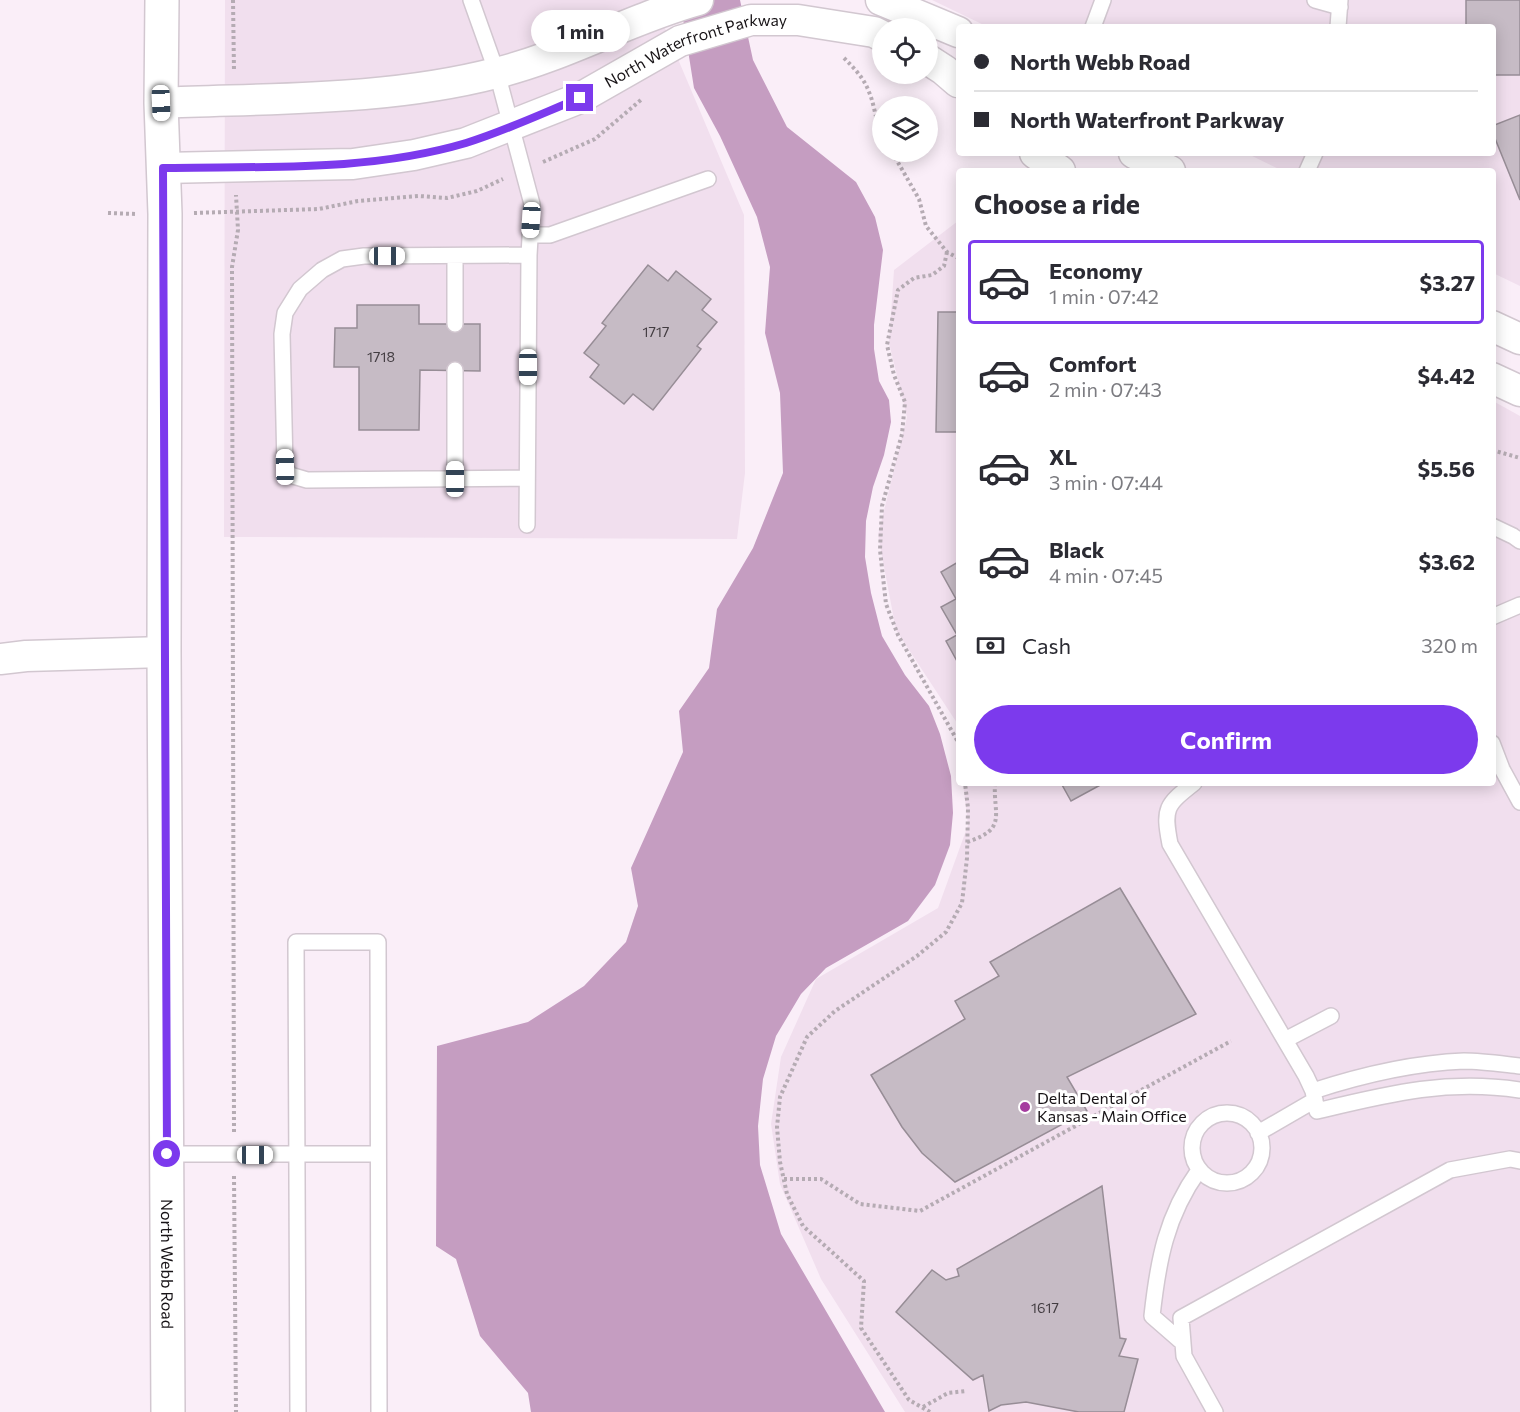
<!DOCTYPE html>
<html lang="en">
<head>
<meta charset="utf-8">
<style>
  :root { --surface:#fff; --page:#f7f7f7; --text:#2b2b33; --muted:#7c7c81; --line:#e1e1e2; --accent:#7c3aed }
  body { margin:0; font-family:Commissioner,sans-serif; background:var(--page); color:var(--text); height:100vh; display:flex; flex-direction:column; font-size:22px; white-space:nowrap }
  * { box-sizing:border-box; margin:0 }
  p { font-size:20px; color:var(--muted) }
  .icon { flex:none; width:33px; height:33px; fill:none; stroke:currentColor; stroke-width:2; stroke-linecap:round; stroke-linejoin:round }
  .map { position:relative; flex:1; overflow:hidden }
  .panel { position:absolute; left:956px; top:168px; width:540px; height:618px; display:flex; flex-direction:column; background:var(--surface); border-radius:6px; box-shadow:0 3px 15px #0003 }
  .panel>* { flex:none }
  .guide { position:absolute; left:956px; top:24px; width:540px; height:132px; border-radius:6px; box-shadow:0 3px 15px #0003; display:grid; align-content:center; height:132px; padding:0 18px; background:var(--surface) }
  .buttons { position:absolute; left:872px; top:18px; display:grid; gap:12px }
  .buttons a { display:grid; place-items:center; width:66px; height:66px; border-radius:50%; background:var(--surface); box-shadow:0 3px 15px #0003; font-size:30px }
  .end { position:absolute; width:27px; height:27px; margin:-14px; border:8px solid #7c3aed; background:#fff; box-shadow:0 0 0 3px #fff }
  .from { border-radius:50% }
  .bubble { position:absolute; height:42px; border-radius:21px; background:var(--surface); box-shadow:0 3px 15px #0003; font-size:20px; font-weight:700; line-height:42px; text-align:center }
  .car { position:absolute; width:18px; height:36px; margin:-18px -9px; border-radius:8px; box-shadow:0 0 4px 2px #0007; background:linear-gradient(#fff 24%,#345 0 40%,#fff 0 76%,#345 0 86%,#fff 0) }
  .guide b { display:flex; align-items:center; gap:21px; height:57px; font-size:22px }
  .guide b+b { border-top:2px solid var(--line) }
  .guide i { width:15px; height:15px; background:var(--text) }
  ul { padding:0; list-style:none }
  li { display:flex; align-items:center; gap:18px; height:84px; margin:0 12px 9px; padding:0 6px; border:3px solid transparent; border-radius:6px }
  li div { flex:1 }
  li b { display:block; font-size:22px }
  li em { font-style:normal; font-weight:700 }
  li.selected { border-color:var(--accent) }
  li>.icon { width:54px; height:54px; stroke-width:1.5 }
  h2 { padding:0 18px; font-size:27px; line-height:72px }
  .pay { display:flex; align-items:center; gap:15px; height:66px; padding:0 18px; font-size:22px }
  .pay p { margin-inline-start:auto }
  .button { display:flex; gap:12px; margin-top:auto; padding:12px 18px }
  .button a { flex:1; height:69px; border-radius:36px; background:var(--accent); color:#fff; font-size:24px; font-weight:700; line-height:69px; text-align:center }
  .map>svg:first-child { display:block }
  .built { fill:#f1dfee }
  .water { fill:#c59dc1 }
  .building { fill:#c6bbc5; stroke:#978d96; stroke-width:1.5 }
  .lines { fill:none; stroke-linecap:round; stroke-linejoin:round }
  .lane-casing { stroke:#d2c7d0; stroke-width:18 }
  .street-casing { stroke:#d2c7d0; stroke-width:33 }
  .secondary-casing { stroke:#d2c7d0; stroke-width:36 }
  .path { stroke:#b5abb3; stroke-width:4; stroke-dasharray:3 3; stroke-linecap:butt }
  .lane { stroke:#fff; stroke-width:15 }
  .street { stroke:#fff; stroke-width:30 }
  .secondary { stroke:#fff; stroke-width:33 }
  .route { stroke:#7c3aed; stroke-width:8 }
  .poi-dot { fill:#a53c9f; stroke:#fff; stroke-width:2 }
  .labels { text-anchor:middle; stroke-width:6; stroke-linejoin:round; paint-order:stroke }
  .number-label { font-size:14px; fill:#433d42 }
  .street-label { font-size:16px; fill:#171316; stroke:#fff }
  .poi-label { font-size:16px; fill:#171316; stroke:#fff; text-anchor:start }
</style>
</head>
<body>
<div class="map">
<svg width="1520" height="1412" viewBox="0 0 1520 1412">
  <rect width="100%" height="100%" fill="#faeef8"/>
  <!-- built -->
  <path class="built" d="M 225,0 L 653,0 L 744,215 L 745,473 L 737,539 L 224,537 Z
    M 932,0 L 1520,0 L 1520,286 L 1493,273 L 1492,171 L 1283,171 L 1246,153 L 1492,153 L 1492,27 L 988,27 Z
    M 958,221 L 958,740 L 957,723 L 896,630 L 878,535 L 907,417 L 889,343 L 894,270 Z
    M 1493,401 L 1520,416 L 1520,1412 L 905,1412 L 821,1279 L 780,1184 L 771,1124 L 781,1057 L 816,979 L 938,908 L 968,825 L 963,783 L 1492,783 Z"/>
  <!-- water -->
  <path class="water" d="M 680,0 L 740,0 L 753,60 L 787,127 L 856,182 L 875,217 L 883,250 L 874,325 L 874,349 L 879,381 L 889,400 L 891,422 L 884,455 L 873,487 L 866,521 L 865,557 L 871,593 L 882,636 L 905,675 L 929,706 L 940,734 L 951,776 L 953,813 L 950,845 L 935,885 L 908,921 L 826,968 L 801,994 L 776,1036 L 763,1079 L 758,1126 L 760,1165 L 781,1234 L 885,1412 L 531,1412 L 528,1393 L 480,1336 L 456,1259 L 436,1246 L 437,1046 L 528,1022 L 584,986 L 626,942 L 638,906 L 631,868 L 683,752 L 679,711 L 709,668 L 717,609 L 753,548 L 783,473 L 780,393 L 765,333 L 770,267 L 757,217 L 720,136 L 694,88 Z"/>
  <!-- building -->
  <path class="building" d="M 1466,0 L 1520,0 L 1520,75 L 1492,75 L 1492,27 L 1466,27 Z
    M 1520,115 L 1520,200 L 1492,131 L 1492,126 Z
    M 648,265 L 668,281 L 676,271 L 711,299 L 702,310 L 717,322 L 697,346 L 701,349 L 653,410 L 633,394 L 624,404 L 590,377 L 599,365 L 584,353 L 606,326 L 602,323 Z
    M 357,305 L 419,305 L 419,324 L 480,324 L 480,371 L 420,370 L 419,430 L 359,430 L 359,367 L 334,367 L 335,328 L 357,328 Z
    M 938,312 L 958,312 L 958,432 L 936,432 Z
    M 958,562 L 958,663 L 946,641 L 957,635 L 941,607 L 956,599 L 941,572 Z
    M 1061,783 L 1104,783 L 1071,801 Z
    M 1120,888 L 1196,1014 L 1067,1077 L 1087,1111 L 955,1182 L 922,1153 L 902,1127 L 871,1075 L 965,1019 L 955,1001 L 999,976 L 990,962 Z
    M 1102,1186 L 1120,1338 L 1126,1339 L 1119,1356 L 1138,1359 L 1124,1412 L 1079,1412 L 1026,1402 L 1001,1405 L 989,1411 L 983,1375 L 973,1380 L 896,1312 L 932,1270 L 946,1280 L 959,1276 L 957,1269 Z"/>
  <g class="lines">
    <defs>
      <path id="lane" d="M 471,0 L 497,73 L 532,204 L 529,255 L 527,525
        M 1315,0 L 1340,7
        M 1093,27 L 1103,0
        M 1338,27 L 1340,0
        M 1307,171 L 1315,153
        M 530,235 L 550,235 L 708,179
        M 455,256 L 455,324
        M 455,370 L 455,479
        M 527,478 L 307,480 L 290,475 L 285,467 L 282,334 L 285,313 L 300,289 L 322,270 L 342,259 L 364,256 L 529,255
        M 1492,526 L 1513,536 L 1520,541
        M 1492,617 L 1520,605
        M 1492,743 L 1502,769 L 1520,802
        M 1194,783 C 1166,805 1163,808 1170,844 L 1306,1076 L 1313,1091
        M 1285,1040 L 1331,1016
        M 1520,1066 C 1502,1064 1482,1061 1464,1061 C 1412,1063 1362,1075 1313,1091 L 1317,1111 C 1388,1094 1446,1079 1520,1090
        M1192 1148a35 35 0 1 1 70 0a35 35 0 1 1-70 0Z
        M 1258,1133 L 1315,1100
        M 167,1154 L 378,1154
        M 1183,1343 L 1152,1316 C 1158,1261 1166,1216 1199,1170
        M 298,1412 L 296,942 L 378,942 L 379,1412
        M 1215,1412 L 1184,1356 L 1181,1318 L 1450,1170 L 1510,1159 L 1520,1161"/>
      <g id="street">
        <path d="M 881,0 L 958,32"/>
        <path d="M 927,59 L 944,70 L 958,82"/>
        <path d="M 161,103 C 273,98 387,101 496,73 C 566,56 629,19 698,0"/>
        <path d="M 1035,153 L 1060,171"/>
        <path d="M 1134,153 L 1170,171"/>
        <path id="s1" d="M 163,168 L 353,164 L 414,155 L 466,143 L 580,98 L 680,41 L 751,20 L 798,20 L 874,32 L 882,36"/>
        <path d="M 1492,326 L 1520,339"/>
        <path d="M 1492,378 L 1520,391"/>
        <path d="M 0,659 L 26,656 L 164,652"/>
      </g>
      <g id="secondary">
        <path id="s2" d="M 162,0 L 161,103 L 165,214 L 164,652 L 168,1412"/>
      </g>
    </defs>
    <!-- lane casing -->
    <use href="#lane" class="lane-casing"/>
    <!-- street casing -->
    <use href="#street" class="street-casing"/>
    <!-- secondary casing -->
    <use href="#secondary" class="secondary-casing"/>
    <!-- path -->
    <path class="path" d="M 233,0 L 234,71
      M 844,58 C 854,68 864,78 869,92 C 875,106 875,120 882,133
      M 892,152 L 919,199 L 926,226 L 947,252 L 958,258
      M 543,162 L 595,139 L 642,99
      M 108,213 L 136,214
      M 194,213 L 319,209 L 358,201 L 419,196 L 447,198 L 477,191 L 503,179
      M 947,252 L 944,266 L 932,275 L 914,278 L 898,290 L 887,345 L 894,375 L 905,402 L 902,434 L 882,506 L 880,550 L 886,604 L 898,635 L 958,742
      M 1492,450 L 1520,458
      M 967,842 C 1008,829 993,815 995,783
      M 234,1132 L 232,267 L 238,230 L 236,195
      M 234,1176 L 236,1412
      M 784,1179 L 821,1179 L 860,1204 L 920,1211 L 1231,1041
      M 923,1407 L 948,1393 L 966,1391
      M 930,1412 L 909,1400 L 861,1328 L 864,1281 L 803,1226 L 787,1194 L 780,1162 L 777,1127 L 780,1097 L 807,1037 L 835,1011 L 917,956 L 946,932 L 962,903 L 967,858 L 968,808 L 965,783"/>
    <!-- lane -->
    <use href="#lane" class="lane"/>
    <!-- street -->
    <use href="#street" class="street"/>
    <!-- secondary -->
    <use href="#secondary" class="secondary"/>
  </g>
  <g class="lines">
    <!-- route -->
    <path class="route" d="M 167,1154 L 163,168 C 264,166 368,172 466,143 C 505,131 543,113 580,98"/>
  </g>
  <!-- markers -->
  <circle class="poi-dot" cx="1025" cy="1107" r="6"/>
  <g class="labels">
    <!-- number labels -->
    <g class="number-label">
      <text x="656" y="337">1717</text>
      <text x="381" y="362">1718</text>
      <text x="1045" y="1313">1617</text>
    </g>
    <!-- street labels -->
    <g class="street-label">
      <text dy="6" stroke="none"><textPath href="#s1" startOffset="555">North Waterfront Parkway</textPath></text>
      <text dy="6" stroke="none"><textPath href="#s2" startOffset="1264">North Webb Road</textPath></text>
    </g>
    <!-- poi labels -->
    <g class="poi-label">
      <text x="1037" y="1104">Delta Dental of<tspan x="1037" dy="18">Kansas - Main Office</tspan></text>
    </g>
  </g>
</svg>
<div class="buttons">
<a><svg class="icon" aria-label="locate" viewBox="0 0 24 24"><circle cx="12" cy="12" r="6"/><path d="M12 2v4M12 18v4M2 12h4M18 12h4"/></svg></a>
<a><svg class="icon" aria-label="layers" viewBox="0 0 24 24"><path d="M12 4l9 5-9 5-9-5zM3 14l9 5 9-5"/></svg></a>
</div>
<i class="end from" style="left:167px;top:1154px"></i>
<i class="end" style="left:580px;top:98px"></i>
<div class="bubble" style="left:531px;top:10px;width:99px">1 min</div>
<i class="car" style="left:161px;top:103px;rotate:178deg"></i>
<i class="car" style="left:531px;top:220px;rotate:184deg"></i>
<i class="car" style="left:387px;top:256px;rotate:90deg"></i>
<i class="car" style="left:528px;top:367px;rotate:180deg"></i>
<i class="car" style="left:285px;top:467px;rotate:359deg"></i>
<i class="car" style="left:455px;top:479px;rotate:0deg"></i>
<i class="car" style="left:255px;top:1155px;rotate:90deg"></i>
<div class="guide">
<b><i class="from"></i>North Webb Road</b>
<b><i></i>North Waterfront Parkway</b>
</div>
<section class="panel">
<h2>Choose a ride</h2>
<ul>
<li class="selected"><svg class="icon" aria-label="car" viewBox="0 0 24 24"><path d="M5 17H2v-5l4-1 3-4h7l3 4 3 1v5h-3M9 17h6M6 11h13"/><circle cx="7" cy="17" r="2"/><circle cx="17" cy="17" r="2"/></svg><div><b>Economy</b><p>1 min · 07:42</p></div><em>$3.27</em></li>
<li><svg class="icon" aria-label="car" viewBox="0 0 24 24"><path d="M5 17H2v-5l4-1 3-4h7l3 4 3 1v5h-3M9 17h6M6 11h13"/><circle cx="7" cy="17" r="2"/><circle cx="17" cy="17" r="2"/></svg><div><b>Comfort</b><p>2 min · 07:43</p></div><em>$4.42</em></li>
<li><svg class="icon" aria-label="car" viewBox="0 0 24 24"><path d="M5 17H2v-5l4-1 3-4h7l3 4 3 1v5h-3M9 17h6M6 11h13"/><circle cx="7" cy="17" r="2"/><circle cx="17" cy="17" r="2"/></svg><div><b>XL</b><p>3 min · 07:44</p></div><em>$5.56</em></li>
<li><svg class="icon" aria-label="car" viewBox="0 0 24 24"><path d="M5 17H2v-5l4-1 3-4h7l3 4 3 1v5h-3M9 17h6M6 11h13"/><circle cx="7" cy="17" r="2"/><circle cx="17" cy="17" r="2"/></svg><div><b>Black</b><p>4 min · 07:45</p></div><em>$3.62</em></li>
</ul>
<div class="pay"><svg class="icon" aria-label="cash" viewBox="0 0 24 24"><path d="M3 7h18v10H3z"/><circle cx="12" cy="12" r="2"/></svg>Cash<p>320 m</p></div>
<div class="button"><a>Confirm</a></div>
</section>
</div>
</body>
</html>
